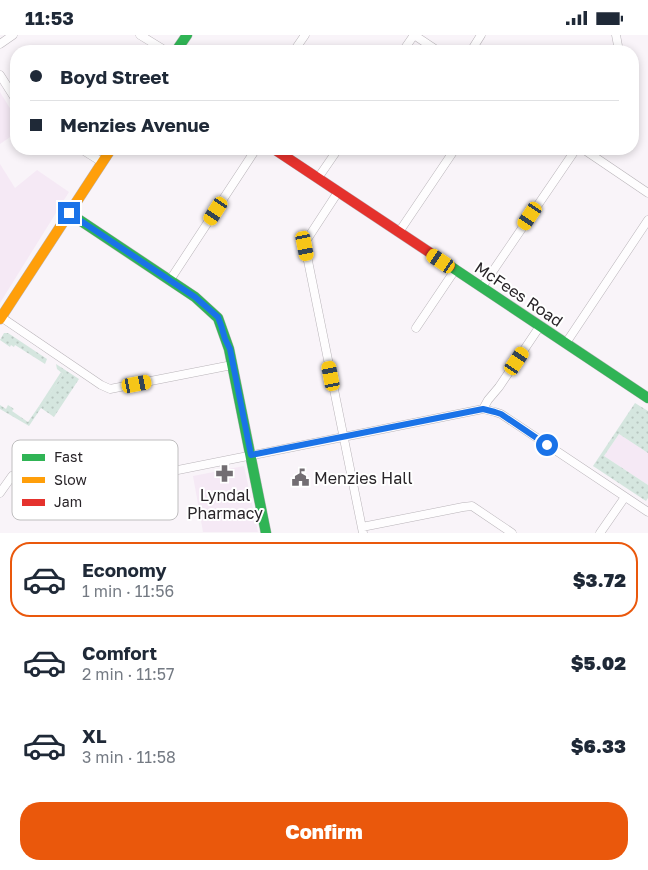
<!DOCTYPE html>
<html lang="en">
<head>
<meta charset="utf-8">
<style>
  :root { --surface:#fff; --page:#f6f6f7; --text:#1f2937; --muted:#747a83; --line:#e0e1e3; --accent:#ea580c }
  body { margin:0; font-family:"Golos Text",sans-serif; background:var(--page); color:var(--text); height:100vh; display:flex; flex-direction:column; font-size:19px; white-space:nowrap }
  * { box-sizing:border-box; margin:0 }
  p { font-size:16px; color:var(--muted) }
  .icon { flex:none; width:28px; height:28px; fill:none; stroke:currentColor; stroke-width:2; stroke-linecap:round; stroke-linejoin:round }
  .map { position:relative; height:498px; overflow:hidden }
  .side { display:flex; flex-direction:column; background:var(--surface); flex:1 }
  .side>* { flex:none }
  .banner { position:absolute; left:10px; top:10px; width:629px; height:110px; border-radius:20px; box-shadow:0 2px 8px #0003; display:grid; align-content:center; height:110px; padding:0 20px; background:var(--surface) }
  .end { position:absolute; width:22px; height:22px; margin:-11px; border:6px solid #1a73e8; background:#fff; box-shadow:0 0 0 2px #fff }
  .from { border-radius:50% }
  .car { position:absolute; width:15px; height:30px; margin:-15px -8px; border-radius:6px; box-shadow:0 0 4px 1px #0007; background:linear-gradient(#f5c518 24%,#345 0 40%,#f5c518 0 76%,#345 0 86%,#f5c518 0) }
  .banner b { display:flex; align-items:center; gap:18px; height:48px; font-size:19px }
  .banner b+b { border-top:1px solid var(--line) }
  .banner i { width:12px; height:12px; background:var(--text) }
  ul { padding:9px 0 0; list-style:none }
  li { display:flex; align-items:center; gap:15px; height:75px; margin:0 10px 8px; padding:0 10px; border:2px solid transparent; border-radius:20px }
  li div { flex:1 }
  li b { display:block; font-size:19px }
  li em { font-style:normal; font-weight:800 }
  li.active { border-color:var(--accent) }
  li>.icon { width:45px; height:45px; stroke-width:1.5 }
  .primary-button { display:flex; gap:10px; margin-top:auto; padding:10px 20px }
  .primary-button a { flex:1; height:58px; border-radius:20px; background:var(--accent); color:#fff; font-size:20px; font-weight:800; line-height:58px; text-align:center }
  .status { display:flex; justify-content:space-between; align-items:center; height:35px; padding:0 25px; background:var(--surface); direction:ltr }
  .status svg { height:14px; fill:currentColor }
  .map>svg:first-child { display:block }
  .built { fill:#f5e9f5 }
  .grass { fill:url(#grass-dots) }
  .garden { fill:#d5e6df }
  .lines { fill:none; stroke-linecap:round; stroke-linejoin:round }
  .street-casing { stroke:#b9b4b9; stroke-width:9 }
  .fast-casing { stroke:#b9b4b9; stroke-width:11 }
  .slow-casing { stroke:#b9b4b9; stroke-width:11 }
  .jam-casing { stroke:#b9b4b9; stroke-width:11 }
  .street { stroke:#fefdfe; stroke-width:8 }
  .fast { stroke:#30b455; stroke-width:10 }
  .slow { stroke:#ff9f0a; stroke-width:10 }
  .jam { stroke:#e5322d; stroke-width:10 }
  .route { stroke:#1a73e8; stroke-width:6 }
  .labels { text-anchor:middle; stroke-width:4; stroke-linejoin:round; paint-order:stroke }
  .street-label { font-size:16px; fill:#292529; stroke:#fff }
  .poi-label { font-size:16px; fill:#292529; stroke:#fff; text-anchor:start }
  .key { fill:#fff; stroke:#bfbebf; stroke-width:1 }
  .key-label { font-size:14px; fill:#292529 }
</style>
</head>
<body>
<div class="status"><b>11:53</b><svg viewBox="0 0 49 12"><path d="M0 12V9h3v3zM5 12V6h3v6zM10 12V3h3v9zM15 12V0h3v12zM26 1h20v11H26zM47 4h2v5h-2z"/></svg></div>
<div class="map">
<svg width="648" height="498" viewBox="0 0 648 498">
  <defs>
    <pattern id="grass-dots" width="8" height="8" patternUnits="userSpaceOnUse" patternTransform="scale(1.25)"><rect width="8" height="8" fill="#d5e6df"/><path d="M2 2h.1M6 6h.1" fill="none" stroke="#b7c5bf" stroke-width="1.8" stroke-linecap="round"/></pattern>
  </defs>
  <rect width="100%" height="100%" fill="#f9f4f9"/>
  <!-- built -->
  <path class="built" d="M 0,57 L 16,83 L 16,98 L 0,109 Z
    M 0,129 L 15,153 L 37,135 L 69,157 L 0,268 Z
    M 619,399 L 648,418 L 648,450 L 604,421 Z
    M 244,431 L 258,497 L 203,497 L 193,441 Z"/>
  <!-- grass -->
  <path class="grass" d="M 4,298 L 8,298 L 47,324 L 45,329 L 15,310 L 14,312 L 11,310 L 10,312 L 0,305 Z
    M 56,329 L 79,344 L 54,382 L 41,373 L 29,391 L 0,374 L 0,370 L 6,374 L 8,370 L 14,374 L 12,376 L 28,387 L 39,371 L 41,372 L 63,339 L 57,334 Z
    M 635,368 L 648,376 L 648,418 L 619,399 L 604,421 L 648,450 L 648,463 L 646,466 L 593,431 Z"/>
  <!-- garden -->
  <path class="garden" d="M 61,337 L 63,339 L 41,373 L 39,371 Z"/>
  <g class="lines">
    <defs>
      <path id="street" d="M 140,0 L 166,16
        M 414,0 L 438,16
        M 616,0 L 619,16
        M 0,9 L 13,0
        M 294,16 L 305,0
        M 403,16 L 414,0
        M 471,16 L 481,0
        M 0,40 L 16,65
        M 81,114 L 102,127
        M 583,114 L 648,158
        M 318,143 L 338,114
        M 338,157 L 306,206 L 305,211 L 363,498
        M 399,197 L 455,114
        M 170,245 L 256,114
        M 482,252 L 576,114
        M 1,282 L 101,350 L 110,354 L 232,330
        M 416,293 L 455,235
        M 566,308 L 648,185
        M 483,374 L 488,365 L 499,352 L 540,291
        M 0,458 L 12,441 L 42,460 L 48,461 L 483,374 L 495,377 L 501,379 L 648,477
        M 362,492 L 463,472 L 472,471 L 512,498
        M 600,498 L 625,462"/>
      <path id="fast" d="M 176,16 L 187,0
        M 69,178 L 195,262 L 218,283 L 229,314 L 266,498
        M 450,231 L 648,363"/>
      <path id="slow" d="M 0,284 L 111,114"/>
      <path id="jam" d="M 274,114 L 450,231"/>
    </defs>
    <!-- street casing -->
    <use href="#street" class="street-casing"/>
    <!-- fast casing -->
    <use href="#fast" class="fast-casing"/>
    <!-- slow casing -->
    <use href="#slow" class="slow-casing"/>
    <!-- jam casing -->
    <use href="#jam" class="jam-casing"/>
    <!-- street -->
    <use href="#street" class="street"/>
    <!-- fast -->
    <use href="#fast" class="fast"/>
    <!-- slow -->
    <use href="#slow" class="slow"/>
    <!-- jam -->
    <use href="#jam" class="jam"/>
  </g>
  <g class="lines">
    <!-- route -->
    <path class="route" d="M 69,178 L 195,262 L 218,282 L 221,290 L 225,304 L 230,314 L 251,420 L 483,374 L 495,377 L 501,379 L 547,410"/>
  </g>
  <!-- icons -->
  <defs>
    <symbol id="pharmacy-bare" viewBox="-9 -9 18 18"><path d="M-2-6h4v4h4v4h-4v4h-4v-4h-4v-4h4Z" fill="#726d72" stroke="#fff" stroke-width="2.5" paint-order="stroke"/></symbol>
    <symbol id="civic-bare" viewBox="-9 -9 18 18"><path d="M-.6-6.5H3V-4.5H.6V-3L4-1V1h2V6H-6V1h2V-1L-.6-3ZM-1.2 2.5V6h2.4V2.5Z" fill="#726d72" stroke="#fff" stroke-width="2.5" paint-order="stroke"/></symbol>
  </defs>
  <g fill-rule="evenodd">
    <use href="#pharmacy-bare" x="212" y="426" width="25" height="25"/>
    <use href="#civic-bare" x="288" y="430" width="25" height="25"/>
  </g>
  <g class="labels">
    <!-- street labels -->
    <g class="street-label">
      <text transform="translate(519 259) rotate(34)" y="6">McFees Road</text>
    </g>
    <!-- poi labels -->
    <g class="poi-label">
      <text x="314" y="449">Menzies Hall</text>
      <text x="225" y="466" text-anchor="middle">Lyndal<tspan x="225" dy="18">Pharmacy</tspan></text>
    </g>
  </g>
  <!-- legend -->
  <rect x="12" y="405" width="166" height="80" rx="8" class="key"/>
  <rect x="22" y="419" width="23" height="7" fill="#30b455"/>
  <rect x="22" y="442" width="23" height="6" fill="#ff9f0a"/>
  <rect x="22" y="464" width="23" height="7" fill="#e5322d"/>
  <g class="key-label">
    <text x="54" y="427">Fast</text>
    <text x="54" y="450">Slow</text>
    <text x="54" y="472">Jam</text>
  </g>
</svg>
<i class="end from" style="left:547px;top:410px"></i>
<i class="end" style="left:69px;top:178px"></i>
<i class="car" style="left:216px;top:176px;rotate:213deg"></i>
<i class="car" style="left:530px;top:181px;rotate:214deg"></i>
<i class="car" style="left:305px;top:211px;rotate:169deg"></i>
<i class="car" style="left:441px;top:226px;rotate:304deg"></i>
<i class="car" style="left:517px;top:326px;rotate:34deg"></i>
<i class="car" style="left:331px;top:341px;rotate:349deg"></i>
<i class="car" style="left:137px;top:349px;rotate:79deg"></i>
<div class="banner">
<b><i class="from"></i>Boyd Street</b>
<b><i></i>Menzies Avenue</b>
</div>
</div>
<section class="side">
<ul>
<li class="active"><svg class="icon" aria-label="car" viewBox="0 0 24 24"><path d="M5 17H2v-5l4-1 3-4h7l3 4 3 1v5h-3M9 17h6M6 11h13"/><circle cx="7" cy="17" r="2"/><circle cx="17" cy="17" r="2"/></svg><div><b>Economy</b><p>1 min · 11:56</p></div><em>$3.72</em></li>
<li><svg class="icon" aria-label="car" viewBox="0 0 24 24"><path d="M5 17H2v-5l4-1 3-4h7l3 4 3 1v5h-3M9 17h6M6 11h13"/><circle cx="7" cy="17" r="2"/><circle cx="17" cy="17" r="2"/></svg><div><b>Comfort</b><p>2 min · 11:57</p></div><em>$5.02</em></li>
<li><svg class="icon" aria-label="car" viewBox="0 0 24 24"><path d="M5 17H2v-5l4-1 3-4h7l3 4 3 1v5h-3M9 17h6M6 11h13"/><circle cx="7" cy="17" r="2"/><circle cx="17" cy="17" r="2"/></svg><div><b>XL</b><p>3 min · 11:58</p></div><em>$6.33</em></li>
</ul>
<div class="primary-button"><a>Confirm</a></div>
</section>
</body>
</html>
